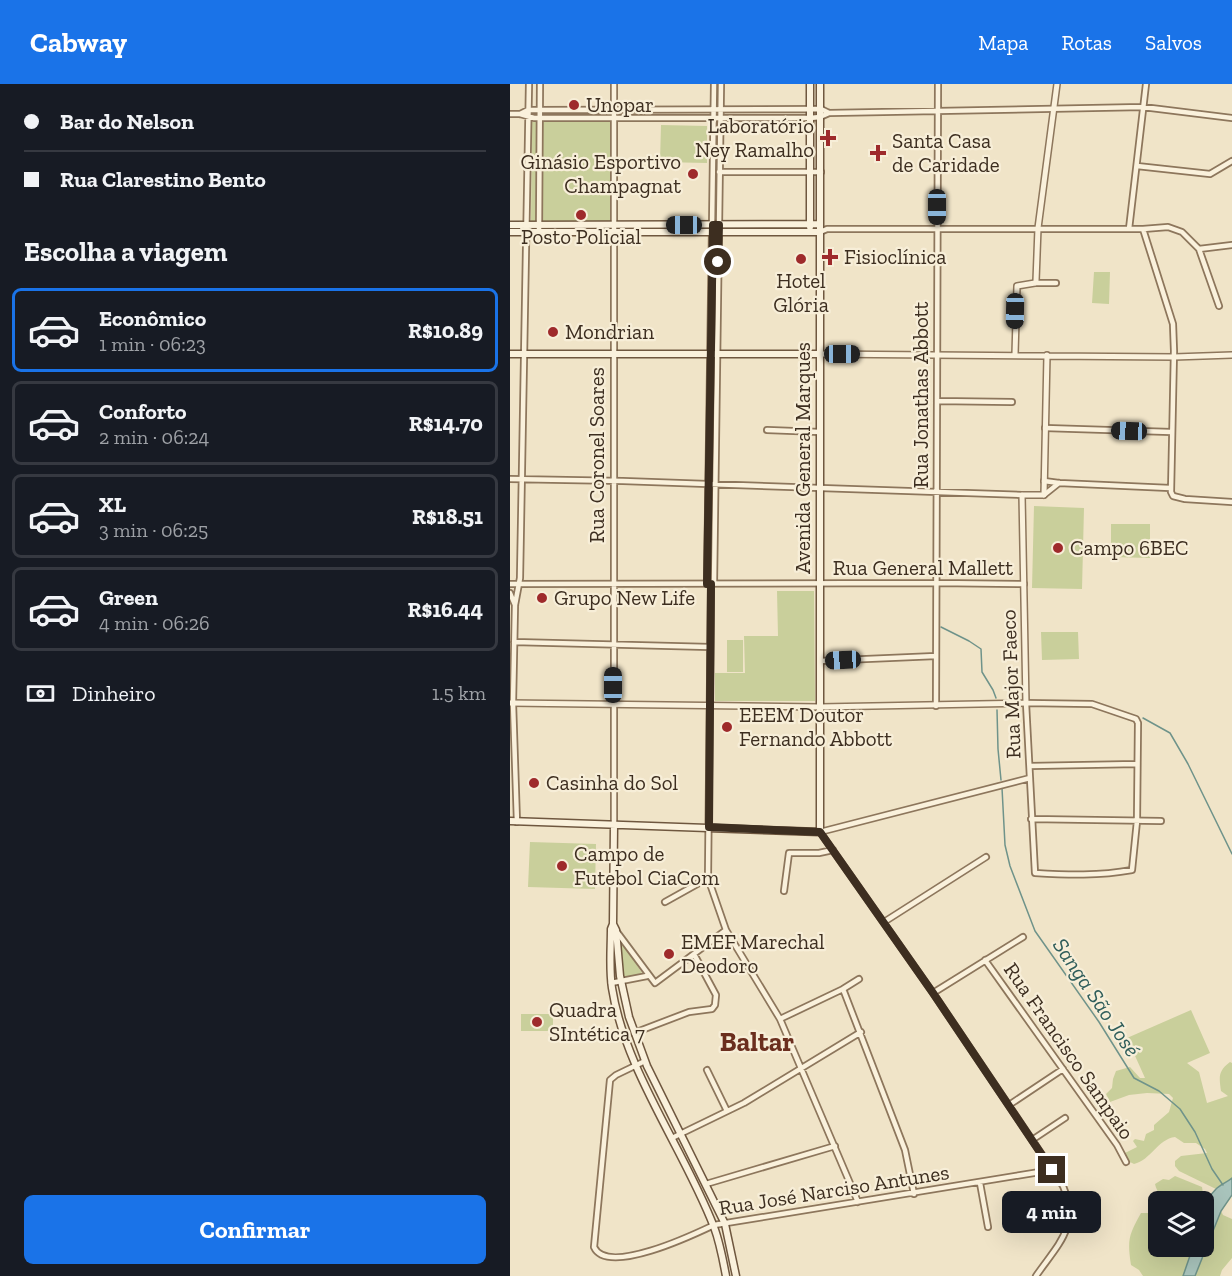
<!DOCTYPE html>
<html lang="pt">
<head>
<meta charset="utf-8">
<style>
  :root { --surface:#171b24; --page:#20242c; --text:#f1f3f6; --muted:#9ea1a6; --line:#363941; --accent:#1a73e8 }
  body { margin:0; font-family:"Zilla Slab",serif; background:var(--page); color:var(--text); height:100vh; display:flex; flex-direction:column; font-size:22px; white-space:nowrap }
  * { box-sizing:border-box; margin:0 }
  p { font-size:20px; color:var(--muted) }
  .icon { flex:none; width:33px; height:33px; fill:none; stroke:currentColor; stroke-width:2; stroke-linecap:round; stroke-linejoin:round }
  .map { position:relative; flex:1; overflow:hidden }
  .details { display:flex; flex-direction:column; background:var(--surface); width:510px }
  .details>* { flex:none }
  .hud { display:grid; align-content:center; height:132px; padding:0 24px; background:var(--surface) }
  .controls { position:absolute; left:638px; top:1107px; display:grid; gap:12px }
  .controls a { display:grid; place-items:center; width:66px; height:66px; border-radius:9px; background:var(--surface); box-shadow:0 6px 24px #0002; font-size:30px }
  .end { position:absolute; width:27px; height:27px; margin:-14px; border:8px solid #3d2e20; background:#fff; box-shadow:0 0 0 3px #fff }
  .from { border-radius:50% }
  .bubble { position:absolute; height:42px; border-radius:9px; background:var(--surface); box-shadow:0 6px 24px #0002; font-size:20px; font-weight:800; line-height:42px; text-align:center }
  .car { position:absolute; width:18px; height:36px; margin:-18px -9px; border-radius:8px; box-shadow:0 0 4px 2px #0007; background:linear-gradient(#222 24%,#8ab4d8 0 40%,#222 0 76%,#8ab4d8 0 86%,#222 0) }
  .hud b { display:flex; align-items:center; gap:21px; height:57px; font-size:22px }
  .hud b+b { border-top:2px solid var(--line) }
  .hud i { width:15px; height:15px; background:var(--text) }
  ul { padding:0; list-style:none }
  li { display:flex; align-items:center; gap:18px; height:84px; margin:0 12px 9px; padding:0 12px; border:3px solid var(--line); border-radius:9px }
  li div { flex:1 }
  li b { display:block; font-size:22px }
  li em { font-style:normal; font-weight:800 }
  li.selected { border-color:var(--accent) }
  li>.icon { width:54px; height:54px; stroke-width:1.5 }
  h2 { padding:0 24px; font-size:27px; line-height:72px }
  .pay { display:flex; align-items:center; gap:15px; height:66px; padding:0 24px; font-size:22px }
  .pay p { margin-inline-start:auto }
  .primary-button { display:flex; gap:12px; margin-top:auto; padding:12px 24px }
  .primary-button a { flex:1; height:69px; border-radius:9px; background:var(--accent); color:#fff; font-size:24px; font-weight:800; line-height:69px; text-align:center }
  header { display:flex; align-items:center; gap:36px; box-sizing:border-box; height:84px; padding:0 30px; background:var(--accent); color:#fff }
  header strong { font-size:28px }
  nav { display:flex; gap:33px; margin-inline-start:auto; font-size:21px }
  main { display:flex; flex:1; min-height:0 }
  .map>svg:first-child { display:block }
  .green { fill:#c9cf9b }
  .water { fill:#a9c4bc; stroke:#6f938a; stroke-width:1.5 }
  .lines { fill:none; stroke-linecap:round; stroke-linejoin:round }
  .stream { stroke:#6f938a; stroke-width:1.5 }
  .minor-casing { stroke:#8d765c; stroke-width:8 }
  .tertiary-casing { stroke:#8d765c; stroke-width:8 }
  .secondary-casing { stroke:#6f573f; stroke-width:9 }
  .minor { stroke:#faf1dc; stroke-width:4.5 }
  .tertiary { stroke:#faf1dc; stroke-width:5 }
  .secondary { stroke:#faf1dc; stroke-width:6 }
  .route { stroke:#3d2e20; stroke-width:8 }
  .poi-dot { fill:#9e2a2b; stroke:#f7eed8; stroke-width:2 }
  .labels { text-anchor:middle; stroke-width:4.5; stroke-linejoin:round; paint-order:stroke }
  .poi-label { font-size:21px; fill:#3d2e20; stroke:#f7eed8; text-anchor:start }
  .street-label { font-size:21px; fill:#3d2e20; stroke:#f7eed8 }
  .water-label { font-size:22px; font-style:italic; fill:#2f5d5a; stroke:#f7eed8 }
  .district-label { font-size:27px; font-weight:bold; fill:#6b2e1e; stroke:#f7eed8 }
</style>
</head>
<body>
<header>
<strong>Cabway</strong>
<nav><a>Mapa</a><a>Rotas</a><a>Salvos</a></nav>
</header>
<main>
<section class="details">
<div class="hud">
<b><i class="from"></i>Bar do Nelson</b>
<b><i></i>Rua Clarestino Bento</b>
</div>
<h2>Escolha a viagem</h2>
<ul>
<li class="selected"><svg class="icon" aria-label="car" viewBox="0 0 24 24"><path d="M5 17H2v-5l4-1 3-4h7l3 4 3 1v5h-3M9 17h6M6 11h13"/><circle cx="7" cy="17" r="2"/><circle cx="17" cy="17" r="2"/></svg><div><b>Econômico</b><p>1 min · 06:23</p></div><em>R$10.89</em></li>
<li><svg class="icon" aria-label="car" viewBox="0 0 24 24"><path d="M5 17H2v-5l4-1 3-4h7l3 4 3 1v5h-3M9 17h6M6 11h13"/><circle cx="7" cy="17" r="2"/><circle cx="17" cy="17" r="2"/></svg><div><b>Conforto</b><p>2 min · 06:24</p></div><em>R$14.70</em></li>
<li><svg class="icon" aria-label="car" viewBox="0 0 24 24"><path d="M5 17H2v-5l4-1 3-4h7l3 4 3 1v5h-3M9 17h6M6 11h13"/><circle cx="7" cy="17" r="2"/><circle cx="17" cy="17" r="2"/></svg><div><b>XL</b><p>3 min · 06:25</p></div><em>R$18.51</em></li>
<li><svg class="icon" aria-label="car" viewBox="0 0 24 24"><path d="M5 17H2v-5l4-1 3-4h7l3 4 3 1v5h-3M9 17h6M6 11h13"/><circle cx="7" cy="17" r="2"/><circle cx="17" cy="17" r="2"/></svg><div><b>Green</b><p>4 min · 06:26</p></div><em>R$16.44</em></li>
</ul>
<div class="pay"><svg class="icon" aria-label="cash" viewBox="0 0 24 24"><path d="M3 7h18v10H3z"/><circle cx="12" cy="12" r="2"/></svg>Dinheiro<p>1.5 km</p></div>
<div class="primary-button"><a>Confirmar</a></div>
</section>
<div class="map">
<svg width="722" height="1192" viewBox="0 0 722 1192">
  <rect width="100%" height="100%" fill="#f0e4c8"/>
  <!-- green -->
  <path class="green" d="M 33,35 L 101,35 L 102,139 L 32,139 Z
    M 25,37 L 28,39 L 26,137 L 23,139 L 21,137 L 22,38 Z
    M 151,41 L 197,42 L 197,79 L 150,78 Z
    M 584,188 L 600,188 L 599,220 L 582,219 Z
    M 524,422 L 574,424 L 572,505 L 522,504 Z
    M 601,440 L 640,440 L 640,474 L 601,473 Z
    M 267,507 L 304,507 L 305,617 L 205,617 L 205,589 L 235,589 L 234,552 L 268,552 Z
    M 531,548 L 568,548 L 569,575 L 532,576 Z
    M 217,556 L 233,556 L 233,588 L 217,588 Z
    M 20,758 L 86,760 L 85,805 L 18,803 Z
    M 110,855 L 132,889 L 114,894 Z
    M 681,926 L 700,969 L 677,979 L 689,988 L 697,1019 L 718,1012 L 711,1007 C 709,993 708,987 720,978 L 722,979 L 722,1094 L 706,1105 L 669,1087 L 665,1082 L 665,1077 L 671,1072 L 697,1069 L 695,1065 L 686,1059 L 674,1059 L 665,1053 C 648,1055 641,1076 624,1080 L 618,1077 L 615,1073 L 615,1069 L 627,1063 L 623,1057 L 625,1055 L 634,1057 L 636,1050 L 644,1046 L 644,1041 L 659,1028 L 663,1014 L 659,1010 L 637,1009 L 619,1011 L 600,1018 L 596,1010 L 602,1004 L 603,995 L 606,987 L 620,983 L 630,994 L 635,994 L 617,954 Z
    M 11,930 L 43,930 L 43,947 L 11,947 Z
    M 665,1092 L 692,1103 L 693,1110 L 689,1112 L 686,1117 C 669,1118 650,1121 645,1100 L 653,1095 L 659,1096 Z
    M 648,1123 L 648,1162 L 683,1163 L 673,1192 L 633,1192 L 629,1186 L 621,1181 C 617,1155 619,1151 631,1129 L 638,1129 Z
    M 711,1127 L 713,1131 L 722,1135 L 722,1174 L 712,1186 L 710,1192 L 685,1192 Z"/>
  <!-- water -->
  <path class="water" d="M 722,1094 L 722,1111 L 711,1127 L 685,1192 L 673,1192 L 683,1163 L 693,1162 C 693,1144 691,1119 706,1105 C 710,1101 717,1098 722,1094 Z"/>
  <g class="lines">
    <!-- stream -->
    <path class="stream" d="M 431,543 L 459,557 L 471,565 L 472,588 L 483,606 L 486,614
      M 487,626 L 488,665 L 491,696
      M 633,634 L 660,649 L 678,680 L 722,770
      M 492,704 L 495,761 L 500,782 L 525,847 L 589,938 L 624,994 L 649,1007 L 670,1025 L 685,1048 L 702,1085 L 713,1101"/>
    <defs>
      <path id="minor" d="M 104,0 L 104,741
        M 0,30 L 10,30 L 24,34 L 300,34 L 310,33 L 319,29
        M 10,30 L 18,26 L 29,26 L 311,25 L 319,29 L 633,23 L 722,34
        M 627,82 L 700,90 L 722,77
        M 209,88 L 311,88
        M 619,145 L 636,0
        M 633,145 L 663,240 L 664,267 L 661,408 L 663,412 L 675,415 L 722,418
        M 29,148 L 30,0
        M 310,148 L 317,145 L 633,145 L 658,143 L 672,148 L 689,165
        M 689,165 L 709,222
        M 689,165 L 722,161
        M 525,199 L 546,199
        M 427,317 L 502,318
        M 535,344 L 661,348
        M 257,346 L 310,348
        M 0,395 L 113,397 L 512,411
        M 534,397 L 549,399 L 660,404
        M 534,411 L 549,399
        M 0,500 L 427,499 L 514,500
        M 197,500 L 204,0
        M 201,500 L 198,794 L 216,846 L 270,935 L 348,1118
        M 204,500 L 211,0
        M 0,509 L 5,521
        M 4,558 L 200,563
        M 310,577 L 426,572
        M 516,619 L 582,620 L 626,635 L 628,639 L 627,737 L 622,786 C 589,792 558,791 525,789 Z
        M 426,622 L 428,0
        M 520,682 L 627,680
        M 520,694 L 310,748 L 423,909 L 553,1102 C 570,1143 548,1160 526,1192
        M 521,735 L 651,737
        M 7,738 L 3,619 L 5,521 L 10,494 L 19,0
        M 274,807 L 279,769 L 309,769 L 323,766
        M 155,818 L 198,794
        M 374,838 L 476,773
        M 107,848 L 145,899 L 216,846
        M 475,876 L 607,1061 L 616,1078
        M 101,899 L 137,892
        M 333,905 L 349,895
        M 423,909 L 513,853
        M 270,935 L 333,905 L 395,1066 L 404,1110
        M 124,949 L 179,928 L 202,925 L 205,921 L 206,911 L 184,870
        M 135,977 L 106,991 L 100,996 L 84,1163 C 97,1192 183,1151 204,1141 L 542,1086
        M 197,986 L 217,1027
        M 499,1021 L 553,985
        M 162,1054 L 234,1019 L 351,948
        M 522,1056 L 555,1034
        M 470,1099 L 478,1143
        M 196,1100 L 325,1062"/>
      <path id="tertiary" d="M 310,270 L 664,273 L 722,271
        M 505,270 L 507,202 L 525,199 L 526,197 L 528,144 L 547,0
        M 0,619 L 310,623 L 516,619 L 512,411 L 534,411 L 537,271"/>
      <path id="secondary" d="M 300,0 L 300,143
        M 0,141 L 310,140
        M 0,148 L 310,148
        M 0,270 L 310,270
        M 0,737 L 310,748 L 310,0
        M 104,741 L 103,840 L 101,845 C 101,864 99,885 102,904 C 115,987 174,1065 204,1143 C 210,1159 213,1176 216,1192
        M 103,840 L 106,846 L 110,892 L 119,933 L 137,982 L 215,1140 L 226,1192"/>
    </defs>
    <!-- minor casing -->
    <use href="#minor" class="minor-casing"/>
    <!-- tertiary casing -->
    <use href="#tertiary" class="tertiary-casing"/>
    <!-- secondary casing -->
    <use href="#secondary" class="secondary-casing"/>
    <!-- minor -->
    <use href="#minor" class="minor"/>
    <!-- tertiary -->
    <use href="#tertiary" class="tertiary"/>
    <!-- secondary -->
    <use href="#secondary" class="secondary"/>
  </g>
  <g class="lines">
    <!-- route -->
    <path class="route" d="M 208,178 L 209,141 L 203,141 L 197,500 L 201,500 L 199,743 L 310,748 L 423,909 L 542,1086"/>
  </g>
  <!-- markers -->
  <g class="poi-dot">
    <circle cx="64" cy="21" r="6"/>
    <path d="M315 45h6v6h6v6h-6v6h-6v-6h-6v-6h6z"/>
    <path d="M365 60h6v6h6v6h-6v6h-6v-6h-6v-6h6z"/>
    <circle cx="183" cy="90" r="6"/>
    <circle cx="71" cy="131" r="6"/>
    <path d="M317 164h6v6h6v6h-6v6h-6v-6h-6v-6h6z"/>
    <circle cx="291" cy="175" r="6"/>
    <circle cx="43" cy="248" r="6"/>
    <circle cx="548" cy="464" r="6"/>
    <circle cx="32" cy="514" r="6"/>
    <circle cx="217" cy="643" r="6"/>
    <circle cx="24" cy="699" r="6"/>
    <circle cx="52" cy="782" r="6"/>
    <circle cx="159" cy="870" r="6"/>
    <circle cx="27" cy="938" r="6"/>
  </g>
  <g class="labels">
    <!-- poi labels -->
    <g class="poi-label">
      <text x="76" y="28">Unopar</text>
      <text x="304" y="49" text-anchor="end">Laboratório<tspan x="304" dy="24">Ney Ramalho</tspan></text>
      <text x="382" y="64">Santa Casa<tspan x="382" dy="24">de Caridade</tspan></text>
      <text x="171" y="85" text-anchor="end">Ginásio Esportivo<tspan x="171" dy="24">Champagnat</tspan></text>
      <text x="71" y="160" text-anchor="middle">Posto Policial</text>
      <text x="334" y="180">Fisioclínica</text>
      <text x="291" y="204" text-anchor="middle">Hotel<tspan x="291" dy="24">Glória</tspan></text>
      <text x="55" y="255">Mondrian</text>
      <text x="560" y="471">Campo 6BEC</text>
      <text x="44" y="521">Grupo New Life</text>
      <text x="229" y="638">EEEM Doutor<tspan x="229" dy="24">Fernando Abbott</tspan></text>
      <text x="36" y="706">Casinha do Sol</text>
      <text x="64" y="777">Campo de<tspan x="64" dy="24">Futebol CiaCom</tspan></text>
      <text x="171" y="865">EMEF Marechal<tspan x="171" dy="24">Deodoro</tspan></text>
      <text x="39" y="933">Quadra<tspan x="39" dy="24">SIntética 7</tspan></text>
    </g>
    <!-- street labels -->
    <g class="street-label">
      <text transform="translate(411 311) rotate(-90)" y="7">Rua Jonathas Abbott</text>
      <text transform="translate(87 371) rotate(-90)" y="7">Rua Coronel Soares</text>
      <text transform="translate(293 374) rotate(-90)" y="7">Avenida General Marques</text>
      <text x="413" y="491">Rua General Mallett</text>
      <text transform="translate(501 600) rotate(-92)" y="7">Rua Major Faeco</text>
      <text transform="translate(559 967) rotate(55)" y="7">Rua Francisco Sampaio</text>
      <text transform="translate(324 1106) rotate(-9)" y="7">Rua José Narciso Antunes</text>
    </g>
    <!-- water labels -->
    <g class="water-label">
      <text transform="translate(587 913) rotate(56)" y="8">Sanga São José</text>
    </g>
    <!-- district labels -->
    <g class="district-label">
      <text x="247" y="967">Baltar</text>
    </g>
  </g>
</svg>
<div class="controls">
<a><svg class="icon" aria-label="layers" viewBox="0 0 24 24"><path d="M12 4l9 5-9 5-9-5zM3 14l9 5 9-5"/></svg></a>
</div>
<i class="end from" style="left:208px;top:178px"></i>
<i class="end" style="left:542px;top:1086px"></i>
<div class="bubble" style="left:492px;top:1107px;width:99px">4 min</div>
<i class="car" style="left:427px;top:123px;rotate:180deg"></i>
<i class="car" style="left:174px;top:141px;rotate:270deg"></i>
<i class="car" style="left:505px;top:227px;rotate:181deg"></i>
<i class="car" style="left:332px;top:270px;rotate:90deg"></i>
<i class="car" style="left:619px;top:347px;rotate:272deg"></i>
<i class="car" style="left:333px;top:576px;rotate:267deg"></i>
<i class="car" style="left:103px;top:601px;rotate:0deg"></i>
</div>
</main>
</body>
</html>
